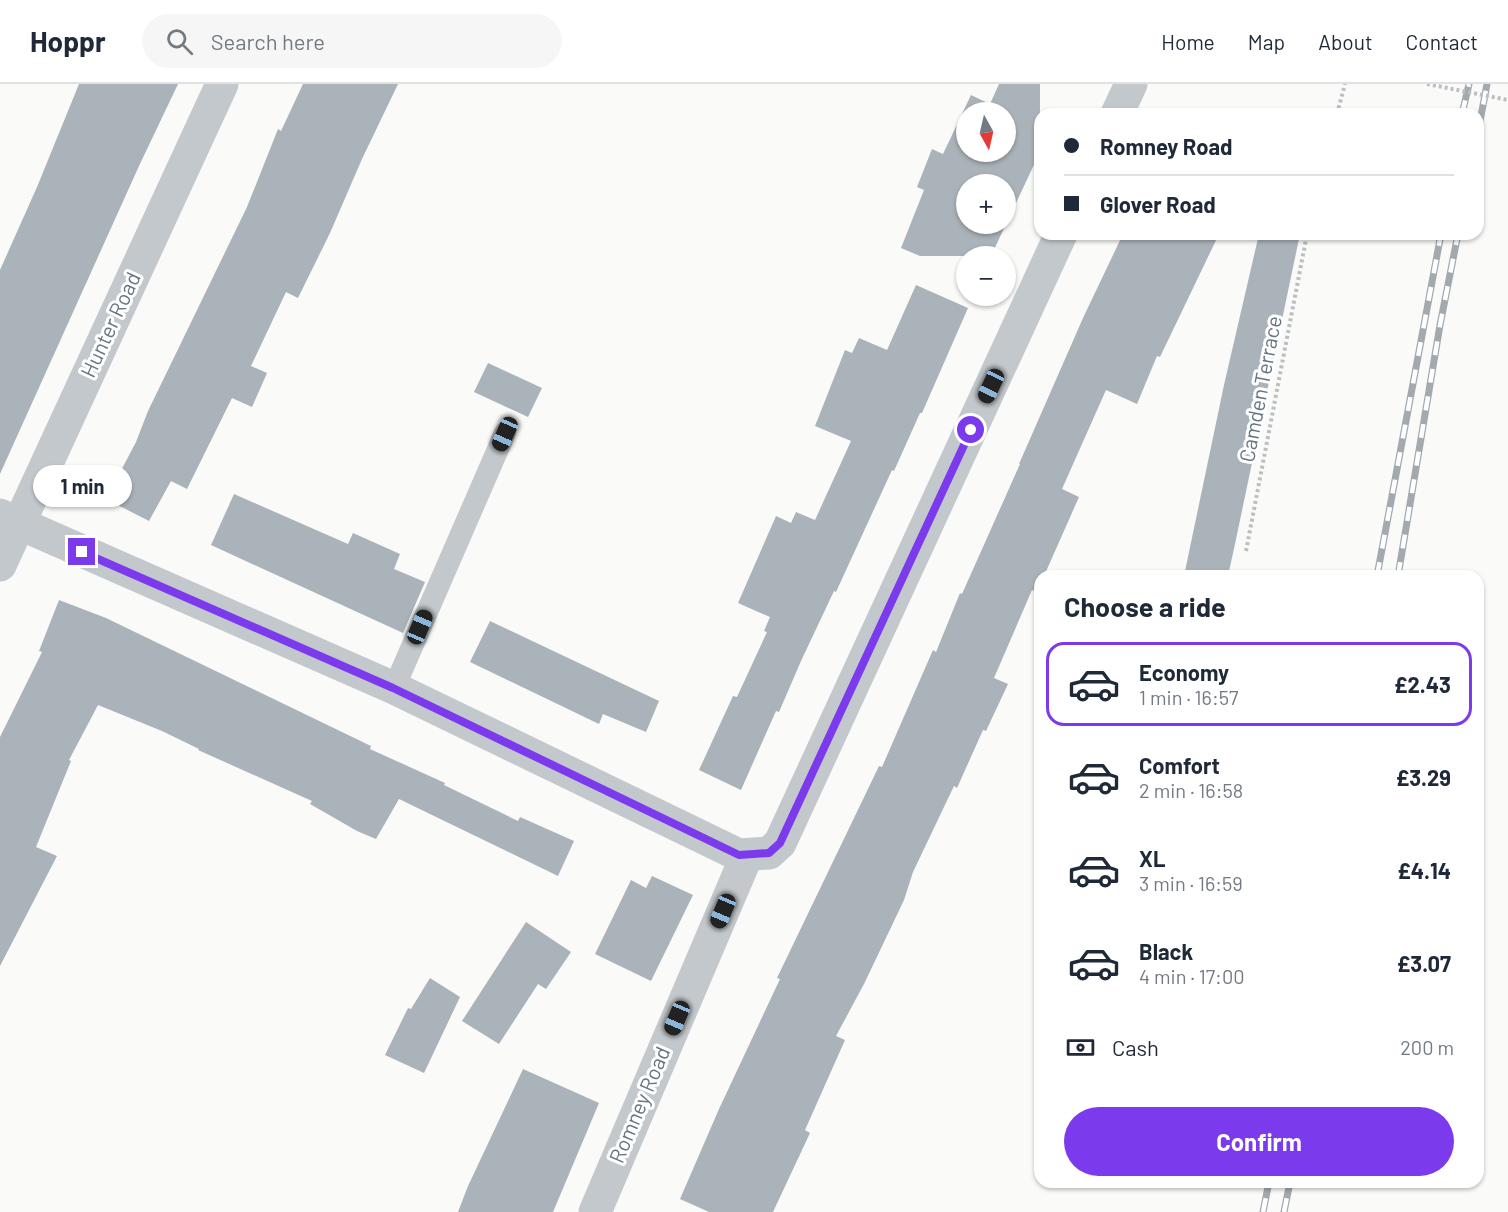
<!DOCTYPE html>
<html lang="en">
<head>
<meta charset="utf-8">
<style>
  :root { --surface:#fff; --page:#f6f6f7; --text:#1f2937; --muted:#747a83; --line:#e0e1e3; --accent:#7c3aed }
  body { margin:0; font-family:Barlow,sans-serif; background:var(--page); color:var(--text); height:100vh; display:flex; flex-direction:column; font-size:22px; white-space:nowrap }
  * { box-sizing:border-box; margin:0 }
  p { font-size:20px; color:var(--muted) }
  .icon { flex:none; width:33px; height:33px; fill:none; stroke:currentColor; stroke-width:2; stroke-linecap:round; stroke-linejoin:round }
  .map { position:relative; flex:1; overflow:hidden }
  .details { position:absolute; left:1034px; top:486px; width:450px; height:618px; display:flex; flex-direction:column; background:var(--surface); border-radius:18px; box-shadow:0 2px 4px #0004 }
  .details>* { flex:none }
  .guide { position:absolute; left:1034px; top:24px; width:450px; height:132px; border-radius:18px; box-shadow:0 2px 4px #0004; display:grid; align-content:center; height:132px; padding:0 30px; background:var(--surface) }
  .needle { width:39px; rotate:172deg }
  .fabs { position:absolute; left:956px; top:18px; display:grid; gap:12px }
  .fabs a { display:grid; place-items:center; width:60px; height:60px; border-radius:50%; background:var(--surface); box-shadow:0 2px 4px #0004; font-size:30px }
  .end { position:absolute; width:27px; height:27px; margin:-14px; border:8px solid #7c3aed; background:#fff; box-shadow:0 0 0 3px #fff }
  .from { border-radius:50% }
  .bubble { position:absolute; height:42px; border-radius:21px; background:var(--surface); box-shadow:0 2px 4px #0004; font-size:20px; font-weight:700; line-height:42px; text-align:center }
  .car { position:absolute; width:18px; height:36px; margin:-18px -9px; border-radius:8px; box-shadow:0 0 4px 2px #0007; background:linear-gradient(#222 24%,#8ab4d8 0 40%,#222 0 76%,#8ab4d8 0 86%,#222 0) }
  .guide b { display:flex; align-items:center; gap:21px; height:57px; font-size:22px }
  .guide b+b { border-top:2px solid var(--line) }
  .guide i { width:15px; height:15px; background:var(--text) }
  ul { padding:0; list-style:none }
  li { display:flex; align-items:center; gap:18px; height:84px; margin:0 12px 9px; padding:0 18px; border:3px solid transparent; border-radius:18px }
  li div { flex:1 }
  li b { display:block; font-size:22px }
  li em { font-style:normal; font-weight:700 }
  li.active { border-color:var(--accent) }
  li>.icon { width:54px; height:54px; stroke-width:1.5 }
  h2 { padding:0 30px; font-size:27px; line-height:72px }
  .pay { display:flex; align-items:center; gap:15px; height:66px; padding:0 30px; font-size:22px }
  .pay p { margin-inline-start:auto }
  .primary-button { display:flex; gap:12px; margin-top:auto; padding:12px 30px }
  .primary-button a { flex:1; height:69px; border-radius:36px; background:var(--accent); color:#fff; font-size:24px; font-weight:700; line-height:69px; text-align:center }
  header { display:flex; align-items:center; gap:36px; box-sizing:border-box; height:84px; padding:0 30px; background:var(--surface); border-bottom:2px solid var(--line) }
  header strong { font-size:28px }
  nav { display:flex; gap:33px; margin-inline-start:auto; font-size:21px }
  .search { width:420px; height:54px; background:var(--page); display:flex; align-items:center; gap:15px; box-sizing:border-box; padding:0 21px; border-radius:33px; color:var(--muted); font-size:22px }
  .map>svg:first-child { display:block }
  .building { fill:#aab3b9; fill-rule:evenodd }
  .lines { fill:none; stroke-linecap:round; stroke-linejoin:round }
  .path { stroke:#bbbfc2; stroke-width:4; stroke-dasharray:3 3; stroke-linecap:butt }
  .service { stroke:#c3c8cc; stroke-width:22 }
  .minor { stroke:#c3c8cc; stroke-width:33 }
  .rail-casing { stroke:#a2aab0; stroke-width:7 }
  .rail { stroke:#fff; stroke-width:4.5; stroke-dasharray:14; stroke-linecap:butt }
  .path-bridge { stroke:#bbbfc2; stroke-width:4; stroke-dasharray:3 3; stroke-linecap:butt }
  .route { stroke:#7c3aed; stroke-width:8 }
  .labels { text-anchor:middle; stroke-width:6; stroke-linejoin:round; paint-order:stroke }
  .street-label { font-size:21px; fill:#657683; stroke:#fff }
</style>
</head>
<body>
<header>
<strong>Hoppr</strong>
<div class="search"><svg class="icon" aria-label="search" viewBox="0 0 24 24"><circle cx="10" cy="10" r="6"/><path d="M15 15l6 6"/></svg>Search here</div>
<nav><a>Home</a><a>Map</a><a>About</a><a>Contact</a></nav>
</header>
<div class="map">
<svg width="1508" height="1128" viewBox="0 0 1508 1128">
  <rect width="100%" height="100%" fill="#fafaf8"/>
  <!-- building -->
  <path class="building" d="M 79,0 L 178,0 L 139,82 L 0,390 L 0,186 L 37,103 Z
    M 303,0 L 398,0 L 362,75 L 330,149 L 298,214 L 286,208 L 251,282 L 267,289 L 252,323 L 232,314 L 187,405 L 171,397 L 149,437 L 106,415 L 136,358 L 148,327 L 247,123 L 278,45 L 281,47 Z
    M 999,0 L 1040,0 L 1040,68 L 991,172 L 920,172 L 901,164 L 924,106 L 917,103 L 932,65 L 943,70 L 971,11 L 990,20 ZM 966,28 L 1005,28 L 1005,68 L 966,68 ZM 966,100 L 1005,100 L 1005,140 L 966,140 Z
    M 1123,150 L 1219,150 L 1160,273 L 1157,272 L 1137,320 L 1106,306 L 1062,405 L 1079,413 L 1044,492 L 1040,492 L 1040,509 L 1032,506 L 994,594 L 1008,600 L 986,647 L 983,646 L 957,704 L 954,702 L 913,788 L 904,816 L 864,900 L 836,952 L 845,956 L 805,1046 L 810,1049 L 773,1128 L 709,1128 L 680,1115 L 719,1025 L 780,895 L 777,894 L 879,682 L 882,683 L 933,566 L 936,568 L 960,509 L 962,510 L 1020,380 L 1019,380 L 1083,234 Z
    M 1259,150 L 1300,150 L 1235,460 L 1228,492 L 1184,492 L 1224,301 Z
    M 916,201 L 968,224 L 922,329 L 920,329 L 894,387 L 892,386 L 836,508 L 834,507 L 801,577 L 779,628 L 776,627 L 741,706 L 699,686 L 733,612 L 737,613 L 767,548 L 764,547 L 770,533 L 738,519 L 776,432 L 791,439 L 796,428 L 815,436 L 851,357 L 815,342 L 845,266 L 852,269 L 859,254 L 887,266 Z
    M 488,279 L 542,304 L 528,333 L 474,308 Z
    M 234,410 L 348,460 L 353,449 L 400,470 L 394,485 L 425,498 L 403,549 L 211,461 Z
    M 59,516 L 106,534 L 371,662 L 370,665 L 445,699 L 444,701 L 518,737 L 520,733 L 574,757 L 558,792 L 399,715 L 376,755 L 357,747 L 310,720 L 312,717 L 198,666 L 199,665 L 162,647 L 98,621 L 69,676 L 71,677 L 36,763 L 57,772 L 0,882 L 0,653 L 42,568 L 39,567 Z
    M 490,537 L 659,617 L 646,648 L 603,630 L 599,640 L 470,578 Z
    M 652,792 L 693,811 L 651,897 L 595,870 L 631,796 L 646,804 Z
    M 526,838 L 571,868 L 546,905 L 538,900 L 499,960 L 462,937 Z
    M 430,894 L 460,913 L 424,989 L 385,971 L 408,924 L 411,925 Z
    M 523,985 L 599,1019 L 553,1128 L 458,1128 L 468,1102 Z"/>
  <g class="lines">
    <!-- path -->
    <path class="path" d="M 1337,30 L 1345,0
      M 1246,467 L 1307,150"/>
    <!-- service -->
    <path class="service" d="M 394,604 L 505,349"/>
    <!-- minor -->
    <path class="minor" d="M 1117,30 L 1131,0
      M 0,431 L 394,604 L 739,771 L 769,769 L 780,759 L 1061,150
      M 0,481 L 222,0
      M 595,1128 L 747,771"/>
    <defs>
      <path id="rail" d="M 1462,30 L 1469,0
        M 1478,48 L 1487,0
        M 1377,492 L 1441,150
        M 1398,492 L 1440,241 L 1458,150
        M 1263,1128 L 1269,1098
        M 1284,1128 L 1290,1098"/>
    </defs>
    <!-- rail casing -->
    <use href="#rail" class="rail-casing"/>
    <!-- rail -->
    <use href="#rail" class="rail"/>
    <!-- path-bridge -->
    <path class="path-bridge" d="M 1427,0 L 1508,16"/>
  </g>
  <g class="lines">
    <!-- route -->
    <path class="route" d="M 82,468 L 393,604 L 739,771 L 769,769 L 780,759 L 971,346"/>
  </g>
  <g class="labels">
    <!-- street labels -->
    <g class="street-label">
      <text transform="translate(111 241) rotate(-65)" y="7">Hunter Road</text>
      <text transform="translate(1261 305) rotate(-79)" y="7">Camden Terrace</text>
      <text transform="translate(640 1021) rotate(-67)" y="7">Romney Road</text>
    </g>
  </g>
</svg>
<div class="fabs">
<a><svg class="needle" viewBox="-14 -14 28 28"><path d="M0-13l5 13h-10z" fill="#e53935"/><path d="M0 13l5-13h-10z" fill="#747a83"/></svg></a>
<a>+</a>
<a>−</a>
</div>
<i class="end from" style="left:971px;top:346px"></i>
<i class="end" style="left:82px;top:468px"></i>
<div class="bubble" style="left:33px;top:381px;width:99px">1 min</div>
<i class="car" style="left:991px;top:302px;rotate:205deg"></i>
<i class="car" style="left:505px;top:350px;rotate:204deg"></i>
<i class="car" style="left:420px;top:543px;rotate:23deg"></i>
<i class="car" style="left:723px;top:827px;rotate:203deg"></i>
<i class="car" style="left:677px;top:934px;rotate:203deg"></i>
<div class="guide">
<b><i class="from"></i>Romney Road</b>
<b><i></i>Glover Road</b>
</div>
<section class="details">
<h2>Choose a ride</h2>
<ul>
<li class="active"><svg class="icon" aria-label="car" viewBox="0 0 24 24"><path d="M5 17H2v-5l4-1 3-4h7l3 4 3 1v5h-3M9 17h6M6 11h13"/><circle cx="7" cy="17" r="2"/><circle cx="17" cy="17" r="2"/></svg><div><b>Economy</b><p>1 min · 16:57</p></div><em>£2.43</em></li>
<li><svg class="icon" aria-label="car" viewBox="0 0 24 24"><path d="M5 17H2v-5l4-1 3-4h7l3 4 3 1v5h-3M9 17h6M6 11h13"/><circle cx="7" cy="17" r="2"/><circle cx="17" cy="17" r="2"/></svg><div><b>Comfort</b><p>2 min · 16:58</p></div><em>£3.29</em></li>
<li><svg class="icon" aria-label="car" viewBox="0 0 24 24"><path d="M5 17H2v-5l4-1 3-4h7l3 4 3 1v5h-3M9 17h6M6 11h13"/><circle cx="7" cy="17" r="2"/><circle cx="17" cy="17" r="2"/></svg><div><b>XL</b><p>3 min · 16:59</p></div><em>£4.14</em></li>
<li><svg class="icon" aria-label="car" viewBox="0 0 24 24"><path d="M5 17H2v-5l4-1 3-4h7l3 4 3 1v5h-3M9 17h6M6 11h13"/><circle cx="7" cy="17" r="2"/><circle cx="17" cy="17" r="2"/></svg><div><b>Black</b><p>4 min · 17:00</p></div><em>£3.07</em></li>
</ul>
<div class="pay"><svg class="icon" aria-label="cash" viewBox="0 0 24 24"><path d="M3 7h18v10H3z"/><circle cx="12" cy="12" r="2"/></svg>Cash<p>200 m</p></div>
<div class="primary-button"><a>Confirm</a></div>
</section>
</div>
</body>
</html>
